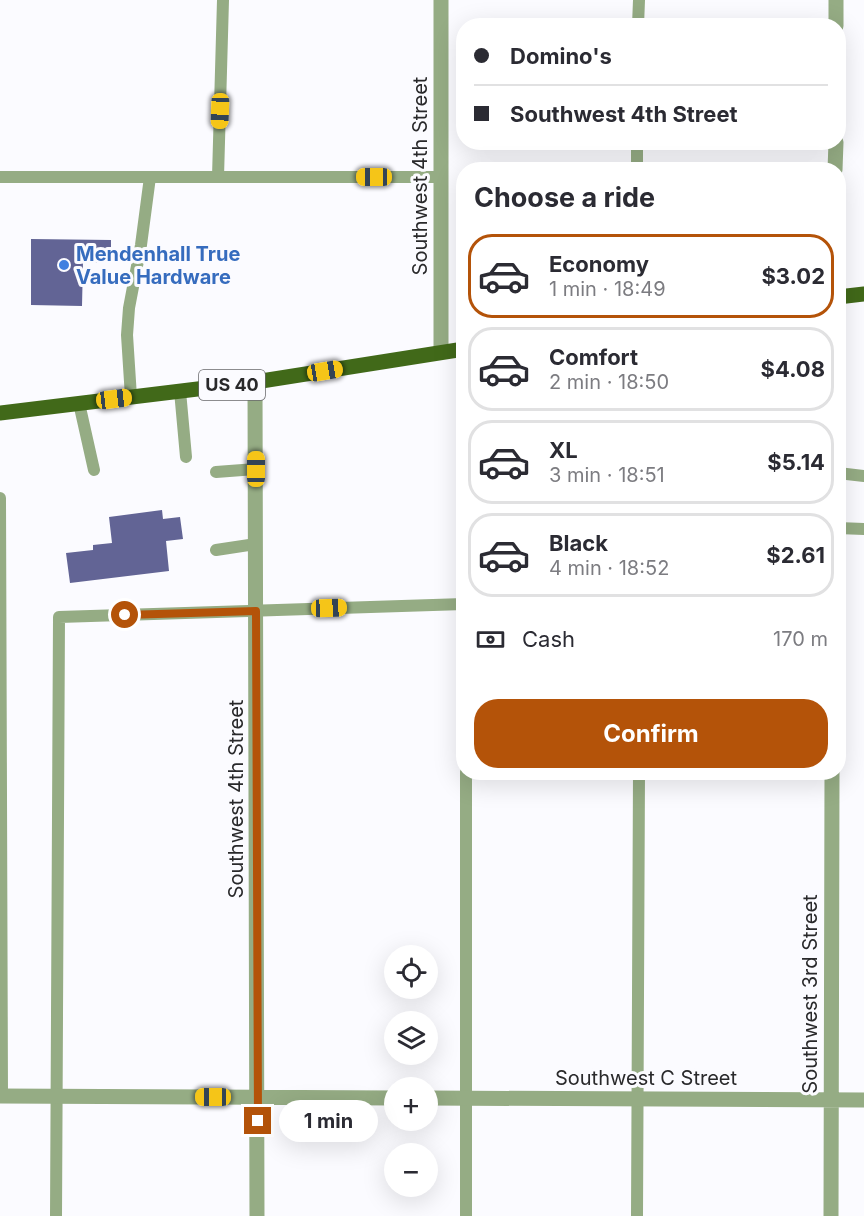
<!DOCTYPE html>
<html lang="en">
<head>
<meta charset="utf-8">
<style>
  :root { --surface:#fff; --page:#f2f2f3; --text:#2b2b33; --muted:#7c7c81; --line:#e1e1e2; --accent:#b45309 }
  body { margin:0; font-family:Inter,sans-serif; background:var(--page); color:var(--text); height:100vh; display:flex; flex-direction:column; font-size:22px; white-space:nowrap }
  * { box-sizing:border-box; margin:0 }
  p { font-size:20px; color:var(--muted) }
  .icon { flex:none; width:33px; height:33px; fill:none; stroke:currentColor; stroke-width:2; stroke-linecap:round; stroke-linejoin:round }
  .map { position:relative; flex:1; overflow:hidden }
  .side { position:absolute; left:456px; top:162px; width:390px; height:618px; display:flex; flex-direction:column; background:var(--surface); border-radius:24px; box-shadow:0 6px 24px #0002 }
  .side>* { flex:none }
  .guide { position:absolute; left:456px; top:18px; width:390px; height:132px; border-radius:24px; box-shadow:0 6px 24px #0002; display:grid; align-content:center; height:132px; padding:0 18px; background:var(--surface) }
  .controls { position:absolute; left:384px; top:945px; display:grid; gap:12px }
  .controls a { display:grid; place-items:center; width:54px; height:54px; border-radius:50%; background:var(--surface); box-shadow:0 6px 24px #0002; font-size:30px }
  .end { position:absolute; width:27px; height:27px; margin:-14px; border:8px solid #b45309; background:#fff; box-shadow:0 0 0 3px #fff }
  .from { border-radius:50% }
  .bubble { position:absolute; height:42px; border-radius:21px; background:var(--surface); box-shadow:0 6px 24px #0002; font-size:20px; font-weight:700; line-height:42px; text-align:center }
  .car { position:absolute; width:18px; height:36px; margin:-18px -9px; border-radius:8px; box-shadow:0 0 4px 2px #0007; background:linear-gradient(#f5c518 24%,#345 0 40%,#f5c518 0 76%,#345 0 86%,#f5c518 0) }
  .guide b { display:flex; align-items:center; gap:21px; height:57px; font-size:22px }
  .guide b+b { border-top:2px solid var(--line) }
  .guide i { width:15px; height:15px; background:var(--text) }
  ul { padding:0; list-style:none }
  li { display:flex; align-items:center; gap:18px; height:84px; margin:0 12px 9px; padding:0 6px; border:3px solid var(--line); border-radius:24px }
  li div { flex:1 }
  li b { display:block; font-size:22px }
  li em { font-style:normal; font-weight:700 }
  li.current { border-color:var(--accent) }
  li>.icon { width:54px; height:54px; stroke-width:1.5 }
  h2 { padding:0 18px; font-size:27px; line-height:72px }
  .pay { display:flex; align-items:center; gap:15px; height:66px; padding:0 18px; font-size:22px }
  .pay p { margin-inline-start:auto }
  .button { display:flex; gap:12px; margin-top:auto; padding:12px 18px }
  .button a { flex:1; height:69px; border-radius:24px; background:var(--accent); color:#fff; font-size:24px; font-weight:700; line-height:69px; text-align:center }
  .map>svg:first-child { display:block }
  .building { fill:#626495 }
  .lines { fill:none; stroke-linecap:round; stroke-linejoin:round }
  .lane { stroke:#95ac84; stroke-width:12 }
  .street { stroke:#95ac84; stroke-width:15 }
  .primary { stroke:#416919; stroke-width:15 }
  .route { stroke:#b45309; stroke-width:8 }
  .shop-dot { fill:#3f7fe0; stroke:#fbfbff; stroke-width:2 }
  .labels { text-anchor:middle; stroke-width:6; stroke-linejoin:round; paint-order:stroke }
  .shield { fill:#fbfbff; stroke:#68686b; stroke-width:1.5 }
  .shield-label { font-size:18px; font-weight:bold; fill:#29292b }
  .street-label { font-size:20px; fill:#29292b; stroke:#fbfbff }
  .shop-label { font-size:20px; font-weight:bold; fill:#366cbe; stroke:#fbfbff; text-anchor:start }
</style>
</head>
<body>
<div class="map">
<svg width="864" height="1216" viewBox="0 0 864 1216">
  <rect width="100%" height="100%" fill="#fbfbff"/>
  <!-- building -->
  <path class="building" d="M 31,239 L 111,240 L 111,263 L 83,262 L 82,306 L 31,305 Z
    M 162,510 L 163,519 L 180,517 L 183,539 L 166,541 L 169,571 L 70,583 L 66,553 L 93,550 L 93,545 L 112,543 L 109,517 Z"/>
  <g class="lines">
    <!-- lane -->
    <path class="lane" d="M 638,26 L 639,0
      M 637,170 L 637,142
      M 0,177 L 441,177
      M 218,177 L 223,0
      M 180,391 L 186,457
      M 131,397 L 127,335 L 129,308 L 141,245 L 150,177
      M 79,403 L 94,470
      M 216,472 L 256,469
      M 838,473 L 864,476
      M 0,498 L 2,1096
      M 838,528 L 864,529
      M 216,550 L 256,544
      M 56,1216 L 59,617 L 464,604
      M 466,1216 L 466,772
      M 637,1216 L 639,772"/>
    <!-- street -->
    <path class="street" d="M 836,26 L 836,0
      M 835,170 L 836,142
      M 441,352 L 441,0
      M 255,382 L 257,1216
      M 0,1096 L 394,1098
      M 428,1098 L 864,1100
      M 831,1216 L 832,772"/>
    <!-- primary -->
    <path class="primary" d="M 838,297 L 864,294
      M 0,413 L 255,382 L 464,349"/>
  </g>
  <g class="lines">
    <!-- route -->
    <path class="route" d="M 125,615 L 256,611 L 258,1121"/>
  </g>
  <!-- markers -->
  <circle class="shop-dot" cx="64" cy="265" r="6"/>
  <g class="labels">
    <!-- shield labels -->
    <rect class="shield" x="199" y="370" width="66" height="30" rx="4.5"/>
    <g class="shield-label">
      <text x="232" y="391">US 40</text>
    </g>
    <!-- street labels -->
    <g class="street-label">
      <text transform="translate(420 176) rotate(-90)" y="7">Southwest 4th Street</text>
      <text transform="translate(236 799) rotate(-90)" y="7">Southwest 4th Street</text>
      <text transform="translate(810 994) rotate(-90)" y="7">Southwest 3rd Street</text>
      <text x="646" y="1085">Southwest C Street</text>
    </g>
    <!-- shop labels -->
    <g class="shop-label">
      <text x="76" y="261">Mendenhall True<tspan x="76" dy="23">Value Hardware</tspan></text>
    </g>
  </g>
</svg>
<div class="controls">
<a><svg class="icon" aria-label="locate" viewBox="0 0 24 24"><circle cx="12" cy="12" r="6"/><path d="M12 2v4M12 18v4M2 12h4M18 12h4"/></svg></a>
<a><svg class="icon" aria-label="layers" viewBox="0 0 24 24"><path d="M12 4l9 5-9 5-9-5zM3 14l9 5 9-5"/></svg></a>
<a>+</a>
<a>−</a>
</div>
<i class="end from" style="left:125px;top:615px"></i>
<i class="end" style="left:258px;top:1121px"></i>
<div class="bubble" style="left:279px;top:1100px;width:99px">1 min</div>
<i class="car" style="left:220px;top:111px;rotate:182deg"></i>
<i class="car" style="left:374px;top:177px;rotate:270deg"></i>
<i class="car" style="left:325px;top:371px;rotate:81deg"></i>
<i class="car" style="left:114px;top:399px;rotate:83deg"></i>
<i class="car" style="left:256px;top:469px;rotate:0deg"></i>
<i class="car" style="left:329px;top:608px;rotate:88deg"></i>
<i class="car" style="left:213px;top:1097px;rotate:270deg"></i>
<div class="guide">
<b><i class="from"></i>Domino's</b>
<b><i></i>Southwest 4th Street</b>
</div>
<section class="side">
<h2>Choose a ride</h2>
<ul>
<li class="current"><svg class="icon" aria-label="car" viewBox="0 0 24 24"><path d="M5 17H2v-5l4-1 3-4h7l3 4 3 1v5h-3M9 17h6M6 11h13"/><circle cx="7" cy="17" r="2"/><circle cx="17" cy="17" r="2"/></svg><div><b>Economy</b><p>1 min · 18:49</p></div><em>$3.02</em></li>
<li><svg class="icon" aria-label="car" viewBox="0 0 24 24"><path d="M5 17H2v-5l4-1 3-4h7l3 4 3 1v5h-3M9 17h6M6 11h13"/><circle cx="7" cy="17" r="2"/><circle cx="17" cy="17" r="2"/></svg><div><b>Comfort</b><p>2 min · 18:50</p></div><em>$4.08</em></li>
<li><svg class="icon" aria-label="car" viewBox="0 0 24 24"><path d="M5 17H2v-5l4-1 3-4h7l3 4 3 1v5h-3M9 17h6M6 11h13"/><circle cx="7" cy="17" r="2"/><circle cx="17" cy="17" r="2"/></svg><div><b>XL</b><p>3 min · 18:51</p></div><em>$5.14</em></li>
<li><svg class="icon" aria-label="car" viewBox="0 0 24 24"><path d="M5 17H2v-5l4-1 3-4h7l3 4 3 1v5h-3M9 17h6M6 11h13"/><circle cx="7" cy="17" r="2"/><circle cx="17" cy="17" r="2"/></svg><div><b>Black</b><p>4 min · 18:52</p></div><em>$2.61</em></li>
</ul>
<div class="pay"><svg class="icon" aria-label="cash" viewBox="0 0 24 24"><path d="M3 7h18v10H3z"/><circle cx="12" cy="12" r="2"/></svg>Cash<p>170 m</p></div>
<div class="button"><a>Confirm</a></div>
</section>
</div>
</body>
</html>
